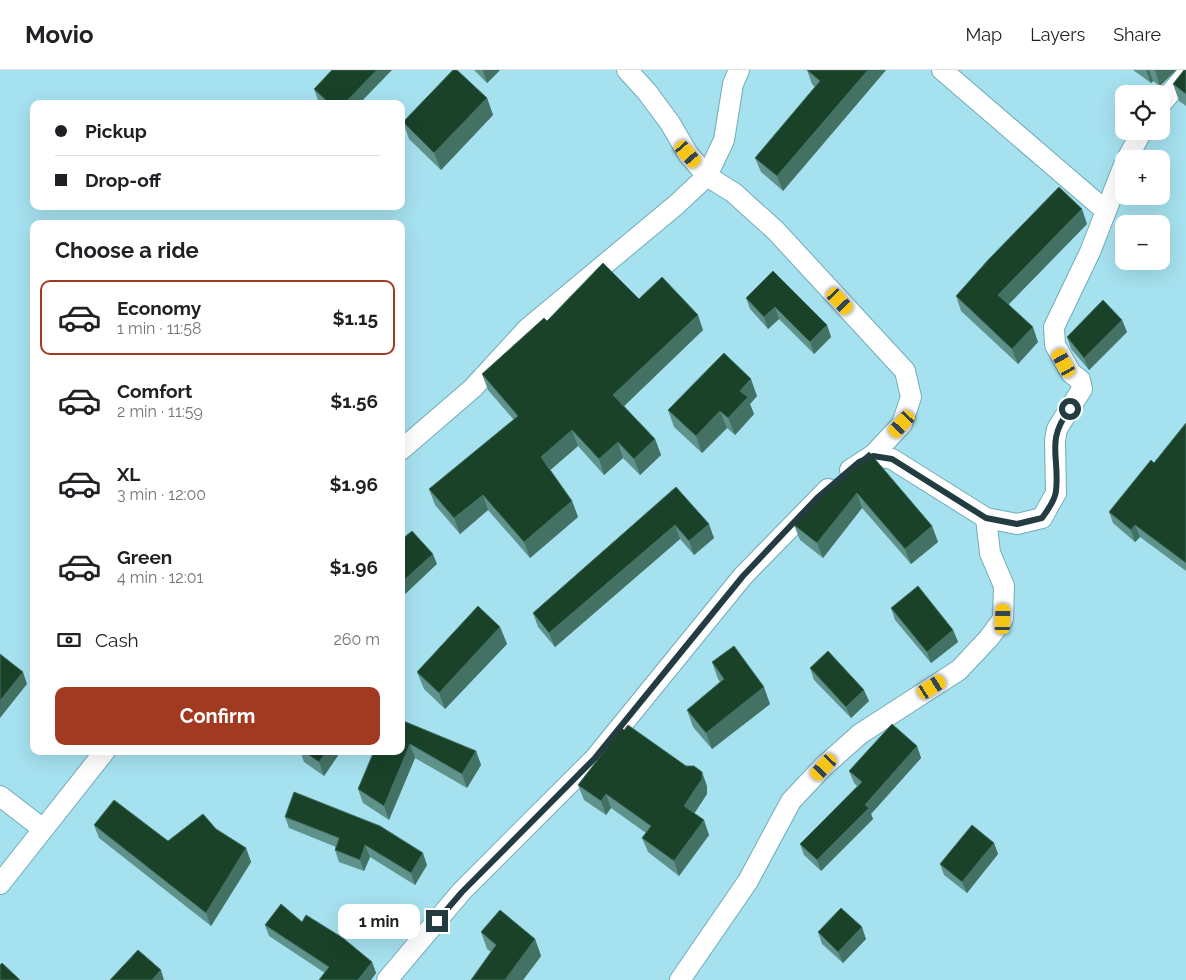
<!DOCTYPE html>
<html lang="en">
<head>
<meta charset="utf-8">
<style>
  :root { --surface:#fff; --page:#f2f2f2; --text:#202124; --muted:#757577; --line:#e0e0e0; --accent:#a23921 }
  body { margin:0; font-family:Raleway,sans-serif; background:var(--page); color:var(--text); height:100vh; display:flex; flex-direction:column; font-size:19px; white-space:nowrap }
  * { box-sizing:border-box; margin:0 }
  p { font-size:16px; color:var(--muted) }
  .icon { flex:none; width:28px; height:28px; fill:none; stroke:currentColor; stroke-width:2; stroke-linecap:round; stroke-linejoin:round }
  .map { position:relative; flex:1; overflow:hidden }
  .side { position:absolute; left:30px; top:150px; width:375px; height:535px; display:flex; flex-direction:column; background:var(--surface); border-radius:10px; box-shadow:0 5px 20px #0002 }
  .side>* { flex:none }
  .banner { position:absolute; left:30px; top:30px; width:375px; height:110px; border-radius:10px; box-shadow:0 5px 20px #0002; display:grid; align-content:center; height:110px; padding:0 25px; background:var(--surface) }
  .controls { position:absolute; left:1115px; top:15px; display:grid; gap:10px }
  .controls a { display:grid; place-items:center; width:55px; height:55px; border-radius:10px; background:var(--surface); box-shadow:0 5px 20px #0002; font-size:25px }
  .end { position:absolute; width:22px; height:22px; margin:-11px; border:6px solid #233c41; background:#fff; box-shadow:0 0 0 2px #fff }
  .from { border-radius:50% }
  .bubble { position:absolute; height:35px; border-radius:10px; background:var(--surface); box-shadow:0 5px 20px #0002; font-size:16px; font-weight:700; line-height:35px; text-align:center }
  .car { position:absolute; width:15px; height:30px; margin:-15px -8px; border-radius:6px; box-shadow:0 0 4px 1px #0007; background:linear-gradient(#f5c518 24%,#345 0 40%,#f5c518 0 76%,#345 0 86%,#f5c518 0) }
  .banner b { display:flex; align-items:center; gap:18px; height:48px; font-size:19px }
  .banner b+b { border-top:1px solid var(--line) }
  .banner i { width:12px; height:12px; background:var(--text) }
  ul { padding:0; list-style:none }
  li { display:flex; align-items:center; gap:15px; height:75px; margin:0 10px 8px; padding:0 15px; border:2px solid transparent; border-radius:10px }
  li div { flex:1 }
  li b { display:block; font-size:19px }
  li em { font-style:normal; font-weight:700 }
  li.active { border-color:var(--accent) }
  li>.icon { width:45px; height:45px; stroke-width:1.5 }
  h2 { padding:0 25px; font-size:22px; line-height:60px }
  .pay { display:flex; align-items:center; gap:12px; height:55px; padding:0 25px; font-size:19px }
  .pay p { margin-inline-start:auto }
  .primary-button { display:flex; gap:10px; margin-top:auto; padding:10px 25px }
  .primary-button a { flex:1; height:58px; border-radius:10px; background:var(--accent); color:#fff; font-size:20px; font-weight:700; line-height:58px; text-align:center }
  header { display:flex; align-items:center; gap:30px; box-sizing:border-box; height:70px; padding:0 25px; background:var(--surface); border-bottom:1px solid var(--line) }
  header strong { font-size:24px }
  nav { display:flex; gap:28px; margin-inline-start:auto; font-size:18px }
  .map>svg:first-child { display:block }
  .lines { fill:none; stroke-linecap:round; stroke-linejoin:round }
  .minor-casing { stroke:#71abb8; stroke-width:22 }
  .minor { stroke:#fff; stroke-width:20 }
  .wall { fill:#60928c }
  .shaded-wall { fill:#437264 }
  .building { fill:#194229; stroke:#437264 }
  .route { stroke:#233c41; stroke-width:6 }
</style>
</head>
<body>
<header>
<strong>Movio</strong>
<nav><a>Map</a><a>Layers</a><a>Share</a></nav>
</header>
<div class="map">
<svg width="1186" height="910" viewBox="0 0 1186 910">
  <rect width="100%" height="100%" fill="#a6e1ef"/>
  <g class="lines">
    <defs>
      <path id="minor" d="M 627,0 L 647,22 L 670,53 L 688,84 L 707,106 L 734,123 L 776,161 L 905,301 L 911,327 L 902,354 L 873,385 L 850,400
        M 942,0 L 1106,141
        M 1161,34 L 1186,5
        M 1127,89 L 1142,61
        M 401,380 L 473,318 L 527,259 L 676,135 L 707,106 L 724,70 L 733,14 L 739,0
        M 873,385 L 892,389 L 986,448 L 1017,454 L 1042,448 L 1056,423 L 1055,371 L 1057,359 L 1082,319 L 1080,310 L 1071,303 L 1055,275 L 1054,257 L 1090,182 L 1124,95
        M 0,726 L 43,759
        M 0,814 L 105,681
        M 387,910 L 462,821 L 595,688 L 743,506 L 828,419
        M 680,910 L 748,811 L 791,731 L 823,697 L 860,664 L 959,600 L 989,568 L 1003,549 L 1004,516 L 990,483 L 986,448"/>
    </defs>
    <!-- minor casing -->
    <use href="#minor" class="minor-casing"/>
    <!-- minor -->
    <use href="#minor" class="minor"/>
  </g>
  <!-- wall -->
  <path class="wall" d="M 474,0 L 500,0 L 487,13 Z
    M 807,0 L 886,0 L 783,121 L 761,102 L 755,88 L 815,17 L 812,14 Z
    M 1133,0 L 1176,0 L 1160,16 L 1153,11 L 1151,13 Z
    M 1186,0 L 1186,36 L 1179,31 L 1173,14 Z
    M 314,19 L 359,34 L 322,34 L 318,30 Z
    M 487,28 L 493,45 L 441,100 L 409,69 L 403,52 Z
    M 1087,154 L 1009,234 L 1038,272 L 1018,294 L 961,241 L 956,226 Z
    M 746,228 L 827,255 L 831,267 L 814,284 L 779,249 L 768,259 L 750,239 Z
    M 639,229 L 703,260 L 624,336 L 655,369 L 661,385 L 640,405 L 623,388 L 604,405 L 578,376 L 550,400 L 572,431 L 578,447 L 530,488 L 488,440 L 460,464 L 435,435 L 429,419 L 514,350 L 488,320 L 482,304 L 547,251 Z
    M 1122,250 L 1127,262 L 1089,300 L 1071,279 L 1067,267 Z
    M 757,326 L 750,334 L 754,344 L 735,365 L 727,358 L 702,383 L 674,357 L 668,340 Z
    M 1186,353 L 1186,501 L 1140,467 L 1135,472 L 1113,453 L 1109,442 L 1154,393 Z
    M 869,382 L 932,456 L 938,472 L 911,494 L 862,438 L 823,488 L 800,470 L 794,455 Z
    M 676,417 L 714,468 L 694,485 L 680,469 L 555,577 L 538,557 L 533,543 Z
    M 891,538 L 953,560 L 958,572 L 931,593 L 895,550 Z
    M 500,557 L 507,574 L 445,639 L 424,619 L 417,602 Z
    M 712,592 L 770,634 L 712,679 L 693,657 L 687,640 L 720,612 L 718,609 Z
    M 810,598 L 869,631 L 851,648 L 814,610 Z
    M 401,650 L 476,681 L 481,695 L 467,718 L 415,688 L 389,750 L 363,733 L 358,719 Z
    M 917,676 L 921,688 L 871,744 L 873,749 L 821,801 L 804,785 L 800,774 L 857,716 L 854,713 L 849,701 Z
    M 300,681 L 341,681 L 324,706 L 304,692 Z
    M 578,715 L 707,716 L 707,724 L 694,744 L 709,765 L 679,806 L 648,782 L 642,768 L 646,763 L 611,738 L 606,745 L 584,730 Z
    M 285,747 L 427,795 L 415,815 L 370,787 L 364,801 L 339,792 L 335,780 L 336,777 L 289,758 Z
    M 94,755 L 168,771 L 216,759 L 246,778 L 251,792 L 211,856 L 99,768 Z
    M 994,773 L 998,784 L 967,823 L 944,805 L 940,794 Z
    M 302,852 L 372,892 L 376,903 L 371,910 L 319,910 L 325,903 L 269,866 L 265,855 Z
    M 481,862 L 535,869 L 541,886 L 523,910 L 471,910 L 491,882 L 487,879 Z
    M 818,862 L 866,869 L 843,893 L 822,874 Z"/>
  <!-- shaded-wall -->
  <path class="shaded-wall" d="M 377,0 L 392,0 L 359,34 L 344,34 Z
    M 484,0 L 500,0 L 487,13 L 483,1 Z
    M 868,0 L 886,0 L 783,121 L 777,106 Z
    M 1146,0 L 1149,0 L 1153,11 L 1151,13 Z
    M 1155,0 L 1176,0 L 1160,16 Z
    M 487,28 L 493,45 L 441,100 L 434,83 Z
    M 1082,139 L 1087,154 L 1004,239 L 998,225 Z
    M 775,237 L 779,249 L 768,259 L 764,247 Z
    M 698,245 L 703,260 L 619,341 L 613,325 Z
    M 1122,250 L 1127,262 L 1089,300 L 1084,288 Z
    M 827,255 L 831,267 L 814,284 L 810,272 Z
    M 1033,257 L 1038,272 L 1018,294 L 1012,279 Z
    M 751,309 L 757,326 L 750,334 L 754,344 L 735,365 L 728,348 L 740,321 Z
    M 720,341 L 727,358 L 702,383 L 696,366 Z
    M 572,360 L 578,376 L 547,403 L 541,387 Z
    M 655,369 L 661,385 L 640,405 L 634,389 Z
    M 618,372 L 623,388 L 604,405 L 599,389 Z
    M 857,423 L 862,438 L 823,488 L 817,473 Z
    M 483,425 L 488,440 L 460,464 L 454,448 Z
    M 572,431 L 578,447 L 530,488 L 524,472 Z
    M 709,454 L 714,468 L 694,485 L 689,471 Z
    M 675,455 L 680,469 L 555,577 L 549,563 Z
    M 1135,455 L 1140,467 L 1135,472 L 1131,460 Z
    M 932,456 L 938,472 L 911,494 L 905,479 Z
    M 433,484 L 437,494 L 401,528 L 401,513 Z
    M 500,557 L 507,574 L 445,639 L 439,623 Z
    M 953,560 L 958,572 L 931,593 L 927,582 Z
    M 23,602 L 27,614 L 0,648 L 0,631 Z
    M 764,617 L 770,634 L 712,679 L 706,663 Z
    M 864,620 L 869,631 L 851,648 L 846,637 Z
    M 410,674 L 415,688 L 389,750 L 384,736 Z
    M 917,676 L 921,688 L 871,744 L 873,749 L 821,801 L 817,790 Z
    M 327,681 L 341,681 L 324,706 L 319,692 Z
    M 476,681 L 481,695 L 467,718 L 462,704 Z
    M 702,702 L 707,716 L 707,724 L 689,751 L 684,736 Z
    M 606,724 L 611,738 L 606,745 L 601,731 Z
    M 704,750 L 709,765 L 679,806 L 674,791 Z
    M 994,773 L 998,784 L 967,823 L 962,812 Z
    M 365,775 L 370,787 L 364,801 L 360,790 Z
    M 246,778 L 251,792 L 211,856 L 206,843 Z
    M 423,783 L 427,795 L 415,815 L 411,803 Z
    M 862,857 L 866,869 L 843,893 L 838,882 Z
    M 535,869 L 541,886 L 523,910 L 505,910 Z
    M 372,892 L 376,903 L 371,910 L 358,910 Z
    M 161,900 L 164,910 L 152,910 Z"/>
  <!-- building -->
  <path class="building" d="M 332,0 L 377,0 L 344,34 L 330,34 L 314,19 Z
    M 453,0 L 457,0 L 487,28 L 434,83 L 403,52 Z
    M 807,0 L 868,0 L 777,106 L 755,88 L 820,11 Z
    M 1184,0 L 1186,0 L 1186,24 L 1173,14 Z
    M 1059,117 L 1082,139 L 998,225 L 1033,257 L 1012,279 L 956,226 L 989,189 Z
    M 603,193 L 639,229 L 662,207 L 698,245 L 613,325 L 655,369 L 634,389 L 618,372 L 599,389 L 572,360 L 541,387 L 572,431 L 524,472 L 483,425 L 454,448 L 429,419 L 518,346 L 482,304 L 544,248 L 547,251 Z
    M 773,201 L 827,255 L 810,272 L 775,237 L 764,247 L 746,228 Z
    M 1103,230 L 1122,250 L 1084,288 L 1067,267 Z
    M 724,283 L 751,309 L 740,321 L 748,327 L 728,348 L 720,341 L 696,366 L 668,340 Z
    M 1186,353 L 1186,493 L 1135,455 L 1131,460 L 1109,442 L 1151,390 L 1154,393 Z
    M 869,382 L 932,456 L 905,479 L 857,423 L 817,473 L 794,455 L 820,422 L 822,423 Z
    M 676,417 L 709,454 L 689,471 L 675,455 L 549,563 L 533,543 Z
    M 412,461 L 433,484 L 401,513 L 401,470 Z
    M 918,516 L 953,560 L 927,582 L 891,538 Z
    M 478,536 L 500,557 L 439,623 L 417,602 Z
    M 34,561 L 34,567 L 31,565 Z
    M 734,576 L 764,617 L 706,663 L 687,640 L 724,609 L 712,592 Z
    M 828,581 L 864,620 L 846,637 L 810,598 Z
    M 0,584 L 23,602 L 0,631 Z
    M 401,650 L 476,681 L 462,704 L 410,674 L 384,736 L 358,719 L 374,681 L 401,681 Z
    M 892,654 L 917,676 L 865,735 L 869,738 L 817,790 L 800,774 L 862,712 L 849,701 Z
    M 628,655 L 686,696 L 694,696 L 702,702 L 702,709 L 684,736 L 704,750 L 674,791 L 642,768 L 651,756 L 606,724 L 601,731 L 578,715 L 622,658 L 624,660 Z
    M 303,681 L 327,681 L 319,692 Z
    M 294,722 L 380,756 L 423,783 L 411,803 L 365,775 L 360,790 L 335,780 L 339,768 L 285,747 Z
    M 114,730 L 168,771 L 203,744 L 216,759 L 246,778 L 206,843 L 94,755 Z
    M 972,755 L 994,773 L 962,812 L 940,794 Z
    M 281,834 L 302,852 L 306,845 L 343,868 L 372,892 L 358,910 L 319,910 L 329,897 L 265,855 Z
    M 841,838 L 862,857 L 838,882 L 818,862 Z
    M 500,840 L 535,869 L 505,910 L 471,910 L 496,875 L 481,862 Z
    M 138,880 L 161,900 L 152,910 L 110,910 Z
    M 2,893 L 20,910 L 0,910 L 0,895 Z"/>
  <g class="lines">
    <!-- route -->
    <path class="route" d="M 437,851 L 462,822 L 595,688 L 743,506 L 817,428 L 859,392 L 873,386 L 892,389 L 986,448 L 1017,454 L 1042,448 C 1047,441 1055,431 1056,421 C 1060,386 1045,371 1070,339"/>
  </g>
</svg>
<div class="controls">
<a><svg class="icon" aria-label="locate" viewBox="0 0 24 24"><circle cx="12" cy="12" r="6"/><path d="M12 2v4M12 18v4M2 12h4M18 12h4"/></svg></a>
<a>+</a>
<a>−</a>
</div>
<i class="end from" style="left:1070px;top:339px"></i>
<i class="end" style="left:437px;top:851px"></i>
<div class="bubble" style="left:338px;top:834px;width:82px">1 min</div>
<i class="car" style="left:688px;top:84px;rotate:139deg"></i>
<i class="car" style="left:840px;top:231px;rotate:137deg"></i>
<i class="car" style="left:1064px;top:293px;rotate:331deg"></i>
<i class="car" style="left:902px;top:354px;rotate:222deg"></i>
<i class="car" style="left:1003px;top:549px;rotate:2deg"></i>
<i class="car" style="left:932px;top:617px;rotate:58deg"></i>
<i class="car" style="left:824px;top:697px;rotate:223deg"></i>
<div class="banner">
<b><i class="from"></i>Pickup</b>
<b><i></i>Drop-off</b>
</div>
<section class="side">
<h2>Choose a ride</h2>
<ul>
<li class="active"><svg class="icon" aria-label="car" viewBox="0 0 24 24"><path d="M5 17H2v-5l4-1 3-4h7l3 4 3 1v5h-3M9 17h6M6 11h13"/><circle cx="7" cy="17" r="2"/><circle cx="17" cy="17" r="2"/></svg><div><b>Economy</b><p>1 min · 11:58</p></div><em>$1.15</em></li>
<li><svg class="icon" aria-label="car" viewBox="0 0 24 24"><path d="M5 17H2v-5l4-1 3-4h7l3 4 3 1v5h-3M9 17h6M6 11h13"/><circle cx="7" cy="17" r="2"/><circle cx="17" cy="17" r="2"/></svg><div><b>Comfort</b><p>2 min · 11:59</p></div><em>$1.56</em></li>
<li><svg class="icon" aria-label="car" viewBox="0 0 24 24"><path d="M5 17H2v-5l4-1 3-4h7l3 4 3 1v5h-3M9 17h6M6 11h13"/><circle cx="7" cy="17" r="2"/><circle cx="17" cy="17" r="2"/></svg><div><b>XL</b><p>3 min · 12:00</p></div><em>$1.96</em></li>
<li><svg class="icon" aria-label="car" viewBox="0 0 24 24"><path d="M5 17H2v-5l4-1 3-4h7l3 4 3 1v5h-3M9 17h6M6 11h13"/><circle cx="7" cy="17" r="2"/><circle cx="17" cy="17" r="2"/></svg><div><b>Green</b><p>4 min · 12:01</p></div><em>$1.96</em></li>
</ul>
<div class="pay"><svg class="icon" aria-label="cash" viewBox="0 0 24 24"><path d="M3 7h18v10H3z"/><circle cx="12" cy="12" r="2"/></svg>Cash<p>260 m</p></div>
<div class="primary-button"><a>Confirm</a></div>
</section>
</div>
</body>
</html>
